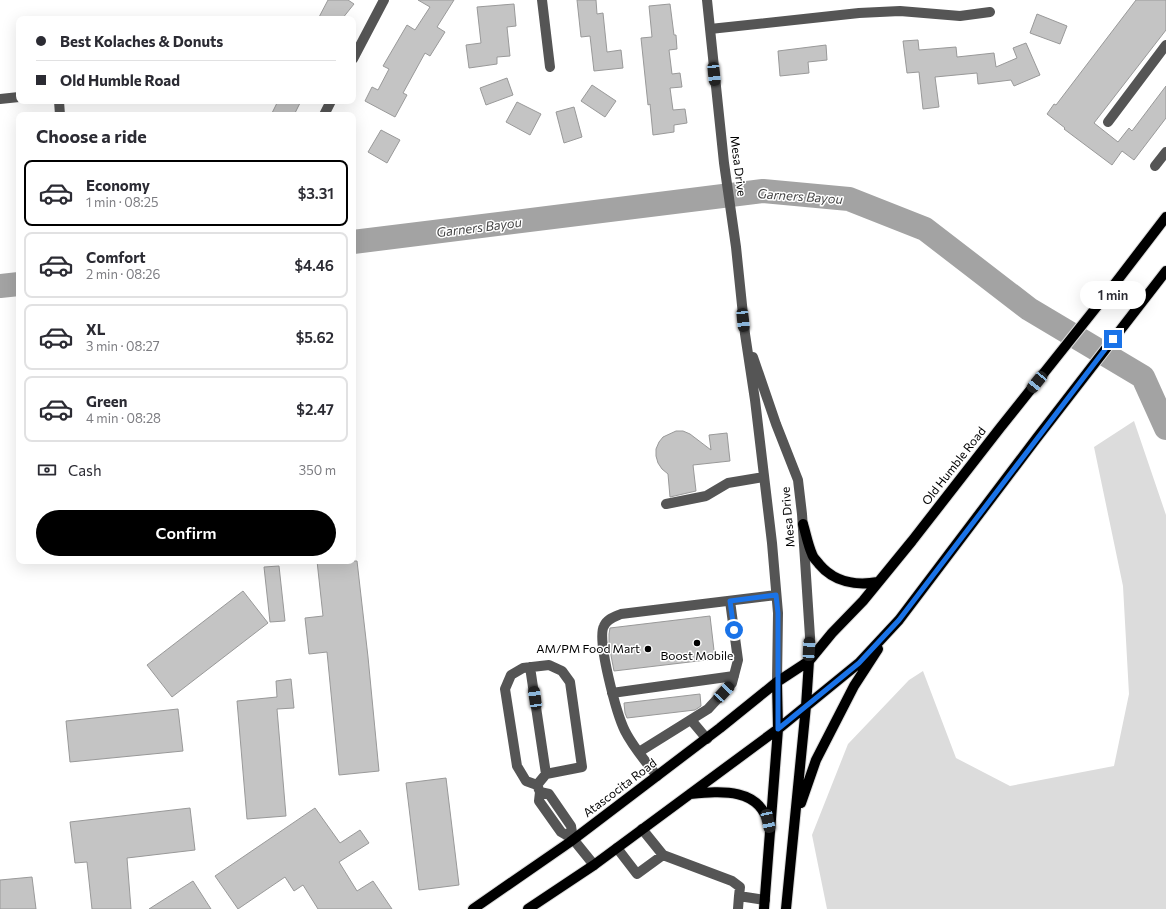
<!DOCTYPE html>
<html lang="en">
<head>
<meta charset="utf-8">
<style>
  :root { --surface:#fff; --page:#f7f7f7; --text:#2b2b33; --muted:#7c7c81; --line:#e1e1e2; --accent:#000 }
  body { margin:0; font-family:Commissioner,sans-serif; background:var(--page); color:var(--text); height:100vh; display:flex; flex-direction:column; font-size:15px; white-space:nowrap }
  * { box-sizing:border-box; margin:0 }
  p { font-size:13px; color:var(--muted) }
  .icon { flex:none; width:22px; height:22px; fill:none; stroke:currentColor; stroke-width:2; stroke-linecap:round; stroke-linejoin:round }
  .map { position:relative; flex:1; overflow:hidden }
  .panel { position:absolute; left:16px; top:112px; width:340px; height:452px; display:flex; flex-direction:column; background:var(--surface); border-radius:8px; box-shadow:0 4px 16px #0002 }
  .panel>* { flex:none }
  .hud { position:absolute; left:16px; top:16px; width:340px; height:88px; border-radius:8px; box-shadow:0 4px 16px #0002; display:grid; align-content:center; height:88px; padding:0 20px; background:var(--surface) }
  .end { position:absolute; width:18px; height:18px; margin:-9px; border:5px solid #1a73e8; background:#fff; box-shadow:0 0 0 2px #fff }
  .from { border-radius:50% }
  .bubble { position:absolute; height:28px; border-radius:14px; background:var(--surface); box-shadow:0 4px 16px #0002; font-size:13px; font-weight:600; line-height:28px; text-align:center }
  .car { position:absolute; width:12px; height:24px; margin:-12px -6px; border-radius:5px; box-shadow:0 0 3px 1px #0007; background:linear-gradient(#222 24%,#8ab4d8 0 40%,#222 0 76%,#8ab4d8 0 86%,#222 0) }
  .hud b { display:flex; align-items:center; gap:14px; height:38px; font-size:15px }
  .hud b+b { border-top:1px solid var(--line) }
  .hud i { width:10px; height:10px; background:var(--text) }
  ul { padding:0; list-style:none }
  li { display:flex; align-items:center; gap:12px; height:66px; margin:0 8px 6px; padding:0 12px; border:2px solid var(--line); border-radius:8px }
  li div { flex:1 }
  li b { display:block; font-size:15px }
  li em { font-style:normal; font-weight:600 }
  li.selected { border-color:var(--accent) }
  li>.icon { width:36px; height:36px; stroke-width:1.5 }
  h2 { padding:0 20px; font-size:18px; line-height:48px }
  .pay { display:flex; align-items:center; gap:10px; height:44px; padding:0 20px; font-size:15px }
  .pay p { margin-inline-start:auto }
  .primary-button { display:flex; gap:8px; margin-top:auto; padding:8px 20px }
  .primary-button a { flex:1; height:46px; border-radius:24px; background:var(--accent); color:#fff; font-size:16px; font-weight:600; line-height:46px; text-align:center }
  .map>svg:first-child { display:block }
  .green { fill:#dcdcdc }
  .lines { fill:none; stroke-linecap:round; stroke-linejoin:round }
  .river { stroke:#a3a3a3; stroke-width:24 }
  .building { fill:#c4c4c4; stroke:#999 }
  .major-casing { stroke:#dbdbdb; stroke-width:12 }
  .minor { stroke:#555; stroke-width:10 }
  .major { stroke:#000; stroke-width:10 }
  .route { stroke:#1a73e8; stroke-width:5 }
  .poi-dot { fill:#000; stroke:#fff; stroke-width:1.5 }
  .labels { text-anchor:middle; stroke-width:3; stroke-linejoin:round; paint-order:stroke }
  .street-label { font-size:12px; fill:#000; stroke:#fff }
  .poi-label { font-size:12px; fill:#000; stroke:#fff; text-anchor:end }
  .water-label { font-size:13px; font-style:italic; fill:#444; stroke:#fff }
</style>
</head>
<body>
<div class="map">
<svg width="1166" height="909" viewBox="0 0 1166 909">
  <rect width="100%" height="100%" fill="#fff"/>
  <!-- green -->
  <path class="green" d="M 1134,421 L 1166,515 L 1166,909 L 827,909 L 812,835 L 848,744 L 909,680 L 923,671 L 956,758 L 1010,786 L 1114,766 L 1129,694 L 1123,586 L 1094,447 Z"/>
  <g class="lines">
    <!-- river -->
    <path class="river" d="M 353,242 L 763,191 L 849,199 L 925,229 L 1029,309 L 1143,377 L 1166,428
      M 0,286 L 19,284"/>
  </g>
  <!-- building -->
  <path class="building" d="M 328,0 L 348,0 L 354,4 L 342,19 L 318,19 Z
    M 418,0 L 454,0 L 437,27 L 445,32 L 430,56 L 425,53 L 403,93 L 407,95 L 395,117 L 365,101 L 372,87 L 378,90 L 389,69 L 383,66 L 407,25 L 415,30 L 430,7 Z
    M 577,0 L 596,0 L 597,14 L 603,13 L 607,52 L 621,50 L 623,68 L 594,71 L 590,36 L 581,37 Z
    M 1136,0 L 1166,0 L 1166,30 L 1094,123 L 1118,142 L 1129,128 L 1132,131 L 1166,86 L 1166,118 L 1134,160 L 1122,151 L 1112,165 L 1064,129 L 1065,128 L 1047,114 L 1054,104 L 1056,105 Z
    M 514,4 L 516,26 L 507,27 L 510,56 L 497,57 L 497,64 L 469,68 L 466,45 L 481,43 L 477,7 Z
    M 670,4 L 674,35 L 676,35 L 677,49 L 669,50 L 672,74 L 680,73 L 682,87 L 670,88 L 673,110 L 685,109 L 687,123 L 674,125 L 674,132 L 653,135 L 650,104 L 648,105 L 641,38 L 652,37 L 649,6 Z
    M 1037,14 L 1067,26 L 1060,44 L 1030,33 Z
    M 918,40 L 919,50 L 956,47 L 957,57 L 994,53 L 996,67 L 1017,58 L 1013,48 L 1026,43 L 1040,75 L 1014,86 L 1011,80 L 978,84 L 977,73 L 935,77 L 939,107 L 923,109 L 919,72 L 907,73 L 903,41 Z
    M 826,45 L 827,60 L 808,62 L 809,73 L 780,76 L 778,51 Z
    M 507,78 L 513,95 L 486,105 L 480,88 Z
    M 592,85 L 616,101 L 605,117 L 581,101 Z
    M 278,101 L 301,101 L 294,115 L 271,115 Z
    M 517,102 L 541,114 L 530,135 L 506,122 Z
    M 574,107 L 582,137 L 564,143 L 556,112 Z
    M 381,130 L 400,140 L 387,163 L 368,152 Z
    M 676,431 L 683,431 L 690,434 L 711,450 L 709,435 L 727,433 L 730,461 L 693,465 L 696,491 L 670,497 L 668,474 L 662,469 L 658,463 L 656,456 L 656,449 L 659,442 L 663,437 Z
    M 317,561 L 357,561 L 368,657 L 379,771 L 339,775 L 327,652 L 309,654 L 305,618 L 323,616 Z
    M 279,566 L 285,621 L 270,622 L 264,567 Z
    M 243,591 L 268,623 L 172,697 L 147,665 Z
    M 710,616 L 715,659 L 614,671 L 609,645 L 609,634 L 610,628 Z
    M 291,679 L 294,708 L 277,709 L 286,816 L 247,819 L 237,701 L 277,697 L 276,681 Z
    M 700,694 L 701,706 L 695,710 L 627,718 L 625,713 L 624,703 Z
    M 178,709 L 183,751 L 70,762 L 66,721 Z
    M 446,778 L 459,885 L 419,890 L 406,783 Z
    M 190,808 L 195,850 L 127,858 L 131,909 L 92,909 L 87,862 L 75,863 L 70,822 Z
    M 315,808 L 340,843 L 360,830 L 369,843 L 339,862 L 357,891 L 373,881 L 392,909 L 318,909 L 303,885 L 294,891 L 285,877 L 238,909 L 215,876 Z
    M 32,877 L 36,909 L 0,909 L 0,880 Z
    M 193,881 L 211,909 L 149,909 Z"/>
  <g class="lines">
    <defs>
      <path id="major" d="M 803,524 C 806,534 808,545 812,554 C 813,558 817,561 819,564 C 834,582 856,586 878,582
        M 690,794 C 721,791 761,787 769,826
        M 801,803 L 816,760 L 854,686 L 878,649
        M 473,909 L 570,842 L 720,728 L 777,682 L 809,661 L 832,633 L 863,601 L 912,541 L 1000,428 L 1110,290 L 1166,217
        M 528,909 L 594,865 L 778,729 L 859,663 L 899,620 L 1036,439 L 1166,271
        M 764,909 L 778,729 L 777,682
        M 786,909 L 806,706 L 809,661"/>
    </defs>
    <!-- major casing -->
    <use href="#major" class="major-casing"/>
    <!-- minor -->
    <path class="minor" d="M 542,0 L 550,67
      M 707,0 L 724,163 L 736,247 L 745,334 L 755,400 L 772,543 L 778,613 L 777,682
      M 710,29 L 859,13 L 900,11 L 960,16 L 990,12
      M 353,59 L 384,0
      M 0,99 L 19,97
      M 59,101 L 60,115
      M 324,115 L 331,101
      M 1108,122 L 1166,45
      M 1155,166 L 1166,152
      M 753,357 L 776,424 L 798,480 L 802,514 L 810,637 L 809,661
      M 666,504 L 706,496 L 728,483 L 764,477
      M 530,667 L 546,774
      M 612,693 L 734,676
      M 691,720 L 707,739
      M 639,752 L 708,709 L 732,683 L 738,660 L 730,601
      M 657,776 C 646,762 633,747 625,731 C 617,715 596,639 604,626 C 607,619 614,617 621,614 L 776,595
      M 537,785 L 526,781 L 517,766 L 505,689 L 511,675 L 523,668 L 549,665 L 562,671 L 570,682 L 582,767 L 546,774 L 537,785 L 540,792
      M 642,829 L 663,855 L 732,881 L 740,887 L 739,896
      M 573,839 L 571,826 L 549,794 L 540,792 L 539,801 L 561,832 L 573,839 L 594,865
      M 617,848 L 637,874 L 663,855
      M 738,909 L 739,896 L 765,900"/>
    <!-- major -->
    <use href="#major" class="major"/>
  </g>
  <g class="lines">
    <!-- route -->
    <path class="route" d="M 734,630 L 730,601 L 776,595 L 778,613 L 778,729 L 859,663 L 899,620 L 1113,339"/>
  </g>
  <!-- markers -->
  <g class="poi-dot">
    <circle cx="697" cy="643" r="4"/>
    <circle cx="648" cy="649" r="4"/>
  </g>
  <g class="labels">
    <!-- street labels -->
    <g class="street-label">
      <text transform="translate(738 166) rotate(83)" y="4">Mesa Drive</text>
      <text transform="translate(954 466) rotate(-52)" y="4">Old Humble Road</text>
      <text transform="translate(788 517) rotate(-95)" y="4">Mesa Drive</text>
      <text transform="translate(620 788) rotate(-37)" y="4">Atascocita Road</text>
    </g>
    <!-- poi labels -->
    <g class="poi-label">
      <text x="640" y="653">AM/PM Food Mart</text>
      <text x="697" y="660" text-anchor="middle">Boost Mobile</text>
    </g>
    <!-- water labels -->
    <g class="water-label">
      <text transform="translate(800 196) rotate(4)" y="5">Garners Bayou</text>
      <text transform="translate(479 227) rotate(-7)" y="5">Garners Bayou</text>
    </g>
  </g>
</svg>
<i class="end from" style="left:734px;top:630px"></i>
<i class="end" style="left:1113px;top:339px"></i>
<div class="bubble" style="left:1080px;top:281px;width:66px">1 min</div>
<i class="car" style="left:714px;top:74px;rotate:174deg"></i>
<i class="car" style="left:743px;top:320px;rotate:174deg"></i>
<i class="car" style="left:1037px;top:382px;rotate:219deg"></i>
<i class="car" style="left:809px;top:649px;rotate:3deg"></i>
<i class="car" style="left:724px;top:692px;rotate:43deg"></i>
<i class="car" style="left:535px;top:698px;rotate:352deg"></i>
<i class="car" style="left:768px;top:821px;rotate:168deg"></i>
<div class="hud">
<b><i class="from"></i>Best Kolaches &amp; Donuts</b>
<b><i></i>Old Humble Road</b>
</div>
<section class="panel">
<h2>Choose a ride</h2>
<ul>
<li class="selected"><svg class="icon" aria-label="car" viewBox="0 0 24 24"><path d="M5 17H2v-5l4-1 3-4h7l3 4 3 1v5h-3M9 17h6M6 11h13"/><circle cx="7" cy="17" r="2"/><circle cx="17" cy="17" r="2"/></svg><div><b>Economy</b><p>1 min · 08:25</p></div><em>$3.31</em></li>
<li><svg class="icon" aria-label="car" viewBox="0 0 24 24"><path d="M5 17H2v-5l4-1 3-4h7l3 4 3 1v5h-3M9 17h6M6 11h13"/><circle cx="7" cy="17" r="2"/><circle cx="17" cy="17" r="2"/></svg><div><b>Comfort</b><p>2 min · 08:26</p></div><em>$4.46</em></li>
<li><svg class="icon" aria-label="car" viewBox="0 0 24 24"><path d="M5 17H2v-5l4-1 3-4h7l3 4 3 1v5h-3M9 17h6M6 11h13"/><circle cx="7" cy="17" r="2"/><circle cx="17" cy="17" r="2"/></svg><div><b>XL</b><p>3 min · 08:27</p></div><em>$5.62</em></li>
<li><svg class="icon" aria-label="car" viewBox="0 0 24 24"><path d="M5 17H2v-5l4-1 3-4h7l3 4 3 1v5h-3M9 17h6M6 11h13"/><circle cx="7" cy="17" r="2"/><circle cx="17" cy="17" r="2"/></svg><div><b>Green</b><p>4 min · 08:28</p></div><em>$2.47</em></li>
</ul>
<div class="pay"><svg class="icon" aria-label="cash" viewBox="0 0 24 24"><path d="M3 7h18v10H3z"/><circle cx="12" cy="12" r="2"/></svg>Cash<p>350 m</p></div>
<div class="primary-button"><a>Confirm</a></div>
</section>
</div>
</body>
</html>
